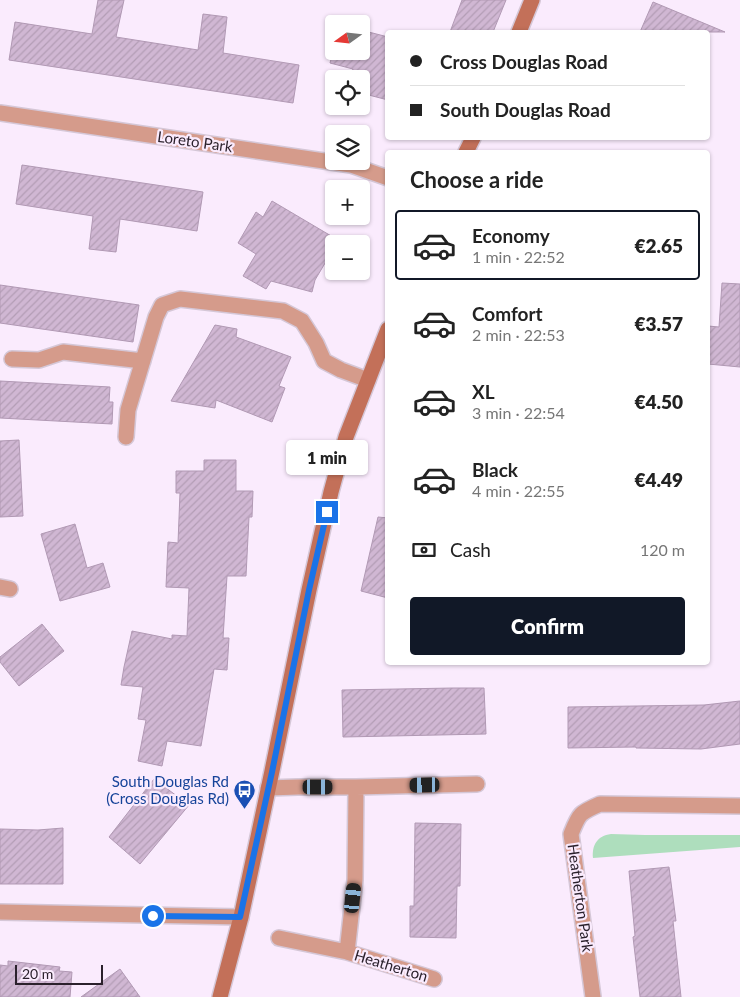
<!DOCTYPE html>
<html lang="en">
<head>
<meta charset="utf-8">
<style>
  :root { --surface:#fff; --page:#f2f2f2; --text:#222; --muted:#767676; --line:#e0e0e0; --accent:#111827 }
  body { margin:0; font-family:Lato,sans-serif; background:var(--page); color:var(--text); height:100vh; display:flex; flex-direction:column; font-size:19px; white-space:nowrap }
  * { box-sizing:border-box; margin:0 }
  p { font-size:16px; color:var(--muted) }
  .icon { flex:none; width:28px; height:28px; fill:none; stroke:currentColor; stroke-width:2; stroke-linecap:round; stroke-linejoin:round }
  .map { position:relative; flex:1; overflow:hidden }
  .sheet { position:absolute; left:385px; top:150px; width:325px; height:515px; display:flex; flex-direction:column; background:var(--surface); border-radius:5px; box-shadow:0 1px 4px #0004 }
  .sheet>* { flex:none }
  .banner { position:absolute; left:385px; top:30px; width:325px; height:110px; border-radius:5px; box-shadow:0 1px 4px #0004; display:grid; align-content:center; height:110px; padding:0 25px; background:var(--surface) }
  .needle { width:32px; rotate:255deg }
  .buttons { position:absolute; left:325px; top:15px; display:grid; gap:10px }
  .buttons a { display:grid; place-items:center; width:45px; height:45px; border-radius:5px; background:var(--surface); box-shadow:0 1px 4px #0004; font-size:25px }
  .scale { position:absolute; left:15px; bottom:12px; width:88px; box-sizing:border-box; padding-left:5px; border:2px solid #2b212c; border-top:0; font-size:14px; line-height:18px; white-space:nowrap; color:#2b212c; -webkit-text-stroke:4px #faebfd; paint-order:stroke }
  .end { position:absolute; width:22px; height:22px; margin:-11px; border:6px solid #1a73e8; background:#fff; box-shadow:0 0 0 2px #fff }
  .from { border-radius:50% }
  .bubble { position:absolute; height:35px; border-radius:5px; background:var(--surface); box-shadow:0 1px 4px #0004; font-size:16px; font-weight:800; line-height:35px; text-align:center }
  .car { position:absolute; width:15px; height:30px; margin:-15px -8px; border-radius:6px; box-shadow:0 0 4px 1px #0007; background:linear-gradient(#222 24%,#8ab4d8 0 40%,#222 0 76%,#8ab4d8 0 86%,#222 0) }
  .banner b { display:flex; align-items:center; gap:18px; height:48px; font-size:19px }
  .banner b+b { border-top:1px solid var(--line) }
  .banner i { width:12px; height:12px; background:var(--text) }
  ul { padding:0; list-style:none }
  li { display:flex; align-items:center; gap:15px; height:70px; margin:0 10px 8px; padding:0 15px; border:2px solid transparent; border-radius:5px }
  li div { flex:1 }
  li b { display:block; font-size:19px }
  li em { font-style:normal; font-weight:800 }
  li.active { border-color:var(--accent) }
  li>.icon { width:45px; height:45px; stroke-width:1.5 }
  h2 { padding:0 25px; font-size:22px; line-height:60px }
  .pay { display:flex; align-items:center; gap:12px; height:55px; padding:0 25px; font-size:19px }
  .pay p { margin-inline-start:auto }
  .button { display:flex; gap:10px; margin-top:auto; padding:10px 25px }
  .button a { flex:1; height:58px; border-radius:5px; background:var(--accent); color:#fff; font-size:20px; font-weight:800; line-height:58px; text-align:center }
  .map>svg:first-child { display:block }
  .grass { fill:#aedebd }
  .building { fill:url(#building-hatch); stroke:#b199b4 }
  .lines { fill:none; stroke-linecap:round; stroke-linejoin:round }
  .street-casing { stroke:#d5c7d7; stroke-width:18 }
  .secondary-casing { stroke:#d5c7d7; stroke-width:18 }
  .street { stroke:#d59b8b; stroke-width:15 }
  .secondary { stroke:#c37059; stroke-width:15 }
  .route { stroke:#1a73e8; stroke-width:6 }
  .labels { text-anchor:middle; stroke-width:4.5; stroke-linejoin:round; paint-order:stroke }
  .street-label { font-size:15px; fill:#2b212c; stroke:#faebfd }
  .transit-label { font-size:15px; fill:#164399; stroke:#faebfd; text-anchor:end }
</style>
</head>
<body>
<div class="map">
<svg width="740" height="997" viewBox="0 0 740 997">
  <defs>
    <pattern id="building-hatch" width="6" height="6" patternUnits="userSpaceOnUse" patternTransform="scale(1.25)"><rect width="6" height="6" fill="#d0b7d3"/><path d="M-1 1l2-2M0 6l6-6M5 7l2-2" fill="none" stroke="#b39db5"/></pattern>
  </defs>
  <rect width="100%" height="100%" fill="#faebfd"/>
  <!-- grass -->
  <path class="grass" d="M 611,834 L 645,835 L 740,835 L 740,847 L 593,858 C 592,845 597,836 611,834 Z"/>
  <!-- building -->
  <path class="building" d="M 98,0 L 124,0 L 116,37 L 198,50 L 203,14 L 227,17 L 223,53 L 299,65 L 293,103 L 9,60 L 15,22 L 92,34 Z
    M 462,0 L 506,0 L 493,32 L 450,32 Z
    M 653,2 L 725,32 L 640,32 Z
    M 361,30 L 388,37 L 388,100 L 361,93 L 361,79 L 350,79 L 353,69 L 330,63 L 334,48 L 334,51 L 361,51 Z
    M 22,165 L 203,192 L 197,231 L 120,219 L 116,252 L 89,249 L 93,216 L 16,204 Z
    M 272,201 L 338,240 L 336,244 L 334,244 L 334,248 L 315,280 L 312,292 L 271,281 L 266,289 L 243,276 L 256,254 L 238,243 L 256,212 L 263,217 Z
    M 722,283 L 740,284 L 740,367 L 708,364 L 708,326 L 719,327 Z
    M 0,285 L 139,305 L 133,342 L 0,323 Z
    M 215,325 L 237,329 L 236,337 L 291,357 L 279,386 L 285,388 L 272,422 L 216,400 L 215,408 L 171,401 Z
    M 0,381 L 110,387 L 109,402 L 113,402 L 112,424 L 0,418 Z
    M 19,440 L 23,516 L 0,517 L 0,441 Z
    M 204,460 L 236,460 L 236,491 L 253,491 L 252,517 L 249,517 L 246,576 L 227,576 L 223,638 L 229,638 L 227,670 L 214,669 L 201,746 L 167,741 L 162,766 L 138,761 L 146,720 L 138,719 L 143,687 L 121,685 L 124,667 L 132,631 L 172,639 L 172,635 L 187,636 L 189,588 L 166,587 L 168,542 L 178,543 L 180,493 L 176,493 L 176,471 L 204,471 Z
    M 378,517 L 388,518 L 388,598 L 361,591 Z
    M 75,524 L 87,568 L 103,563 L 110,587 L 60,601 L 41,534 Z
    M 42,624 L 64,651 L 19,686 L 0,662 L 0,657 Z
    M 453,688 L 484,688 L 486,734 L 343,737 L 342,690 Z
    M 740,701 L 740,744 L 701,749 L 636,748 L 636,747 L 568,748 L 568,707 L 704,705 Z
    M 154,779 L 189,805 L 140,864 L 109,837 Z
    M 415,823 L 461,824 L 460,886 L 457,886 L 456,938 L 410,937 L 410,906 L 414,906 Z
    M 63,828 L 63,884 L 0,884 L 0,829 L 38,830 Z
    M 669,867 L 676,921 L 673,921 L 681,997 L 640,997 L 633,937 L 635,936 L 629,871 Z
    M 8,961 L 60,967 L 59,971 L 72,972 L 70,997 L 0,997 L 0,965 L 8,966 Z
    M 120,969 L 140,997 L 81,997 Z"/>
  <g class="lines">
    <defs>
      <path id="street" d="M 0,113 L 351,165 L 388,178
        M 12,359 L 39,360 L 63,352 L 143,361
        M 126,437 L 128,410 L 156,317 L 162,305 L 180,299 L 283,311 L 302,321 L 316,343 L 324,361 L 341,370 L 368,380
        M 0,587 L 10,589
        M 268,788 L 298,787 L 356,787 L 477,784
        M 0,912 L 241,917
        M 279,938 L 347,952 L 434,979
        M 347,952 L 355,880 L 356,787
        M 593,997 L 571,834 C 579,814 579,813 600,804 L 740,806"/>
      <path id="secondary" d="M 519,32 L 532,0
        M 466,152 L 473,138
        M 220,997 L 241,917 L 272,771 L 309,590 L 331,492 L 346,437 L 388,329"/>
    </defs>
    <!-- street casing -->
    <use href="#street" class="street-casing"/>
    <!-- secondary casing -->
    <use href="#secondary" class="secondary-casing"/>
    <!-- street -->
    <use href="#street" class="street"/>
    <!-- secondary -->
    <use href="#secondary" class="secondary"/>
  </g>
  <g class="lines">
    <!-- route -->
    <path class="route" d="M 153,916 L 240,917 L 272,772 L 309,590 L 327,512"/>
  </g>
  <!-- icons -->
  <defs>
    <symbol id="bus-pin" viewBox="-11 -11 22 30"><path d="M0 17L-7.5 6A9.5 9.5 0 1 1 7.5 6Z" fill="#1a4fb4" stroke="#faebfd"/><path d="M-5-6H5V4H4V6H2V4H-2V6H-4V4H-5ZM-3.5-4V0h7V-4ZM-3.5 1.2v1.5H-2V1.2ZM2 1.2v1.5H3.5V1.2Z" fill="#fff"/></symbol>
  </defs>
  <g fill-rule="evenodd">
    <use href="#bus-pin" x="232" y="778" width="25" height="34"/>
  </g>
  <g class="labels">
    <!-- street labels -->
    <g class="street-label">
      <text transform="translate(195 142) rotate(8)" y="5">Loreto Park</text>
      <text transform="translate(580 898) rotate(82)" y="5">Heatherton Park</text>
      <text transform="translate(391 966) rotate(17)" y="5">Heatherton</text>
    </g>
    <!-- transit labels -->
    <g class="transit-label">
      <text x="229" y="787">South Douglas Rd<tspan x="229" dy="17">(Cross Douglas Rd)</tspan></text>
    </g>
  </g>
</svg>
<div class="buttons">
<a><svg class="needle" viewBox="-14 -14 28 28"><path d="M0-13l5 13h-10z" fill="#e53935"/><path d="M0 13l5-13h-10z" fill="#767676"/></svg></a>
<a><svg class="icon" aria-label="locate" viewBox="0 0 24 24"><circle cx="12" cy="12" r="6"/><path d="M12 2v4M12 18v4M2 12h4M18 12h4"/></svg></a>
<a><svg class="icon" aria-label="layers" viewBox="0 0 24 24"><path d="M12 4l9 5-9 5-9-5zM3 14l9 5 9-5"/></svg></a>
<a>+</a>
<a>−</a>
</div>
<div class="scale">20 m</div>
<i class="end from" style="left:153px;top:916px"></i>
<i class="end" style="left:327px;top:512px"></i>
<div class="bubble" style="left:286px;top:440px;width:82px">1 min</div>
<i class="car" style="left:425px;top:785px;rotate:269deg"></i>
<i class="car" style="left:318px;top:787px;rotate:90deg"></i>
<i class="car" style="left:353px;top:898px;rotate:6deg"></i>
<div class="banner">
<b><i class="from"></i>Cross Douglas Road</b>
<b><i></i>South Douglas Road</b>
</div>
<section class="sheet">
<h2>Choose a ride</h2>
<ul>
<li class="active"><svg class="icon" aria-label="car" viewBox="0 0 24 24"><path d="M5 17H2v-5l4-1 3-4h7l3 4 3 1v5h-3M9 17h6M6 11h13"/><circle cx="7" cy="17" r="2"/><circle cx="17" cy="17" r="2"/></svg><div><b>Economy</b><p>1 min · 22:52</p></div><em>€2.65</em></li>
<li><svg class="icon" aria-label="car" viewBox="0 0 24 24"><path d="M5 17H2v-5l4-1 3-4h7l3 4 3 1v5h-3M9 17h6M6 11h13"/><circle cx="7" cy="17" r="2"/><circle cx="17" cy="17" r="2"/></svg><div><b>Comfort</b><p>2 min · 22:53</p></div><em>€3.57</em></li>
<li><svg class="icon" aria-label="car" viewBox="0 0 24 24"><path d="M5 17H2v-5l4-1 3-4h7l3 4 3 1v5h-3M9 17h6M6 11h13"/><circle cx="7" cy="17" r="2"/><circle cx="17" cy="17" r="2"/></svg><div><b>XL</b><p>3 min · 22:54</p></div><em>€4.50</em></li>
<li><svg class="icon" aria-label="car" viewBox="0 0 24 24"><path d="M5 17H2v-5l4-1 3-4h7l3 4 3 1v5h-3M9 17h6M6 11h13"/><circle cx="7" cy="17" r="2"/><circle cx="17" cy="17" r="2"/></svg><div><b>Black</b><p>4 min · 22:55</p></div><em>€4.49</em></li>
</ul>
<div class="pay"><svg class="icon" aria-label="cash" viewBox="0 0 24 24"><path d="M3 7h18v10H3z"/><circle cx="12" cy="12" r="2"/></svg>Cash<p>120 m</p></div>
<div class="button"><a>Confirm</a></div>
</section>
</div>
</body>
</html>
